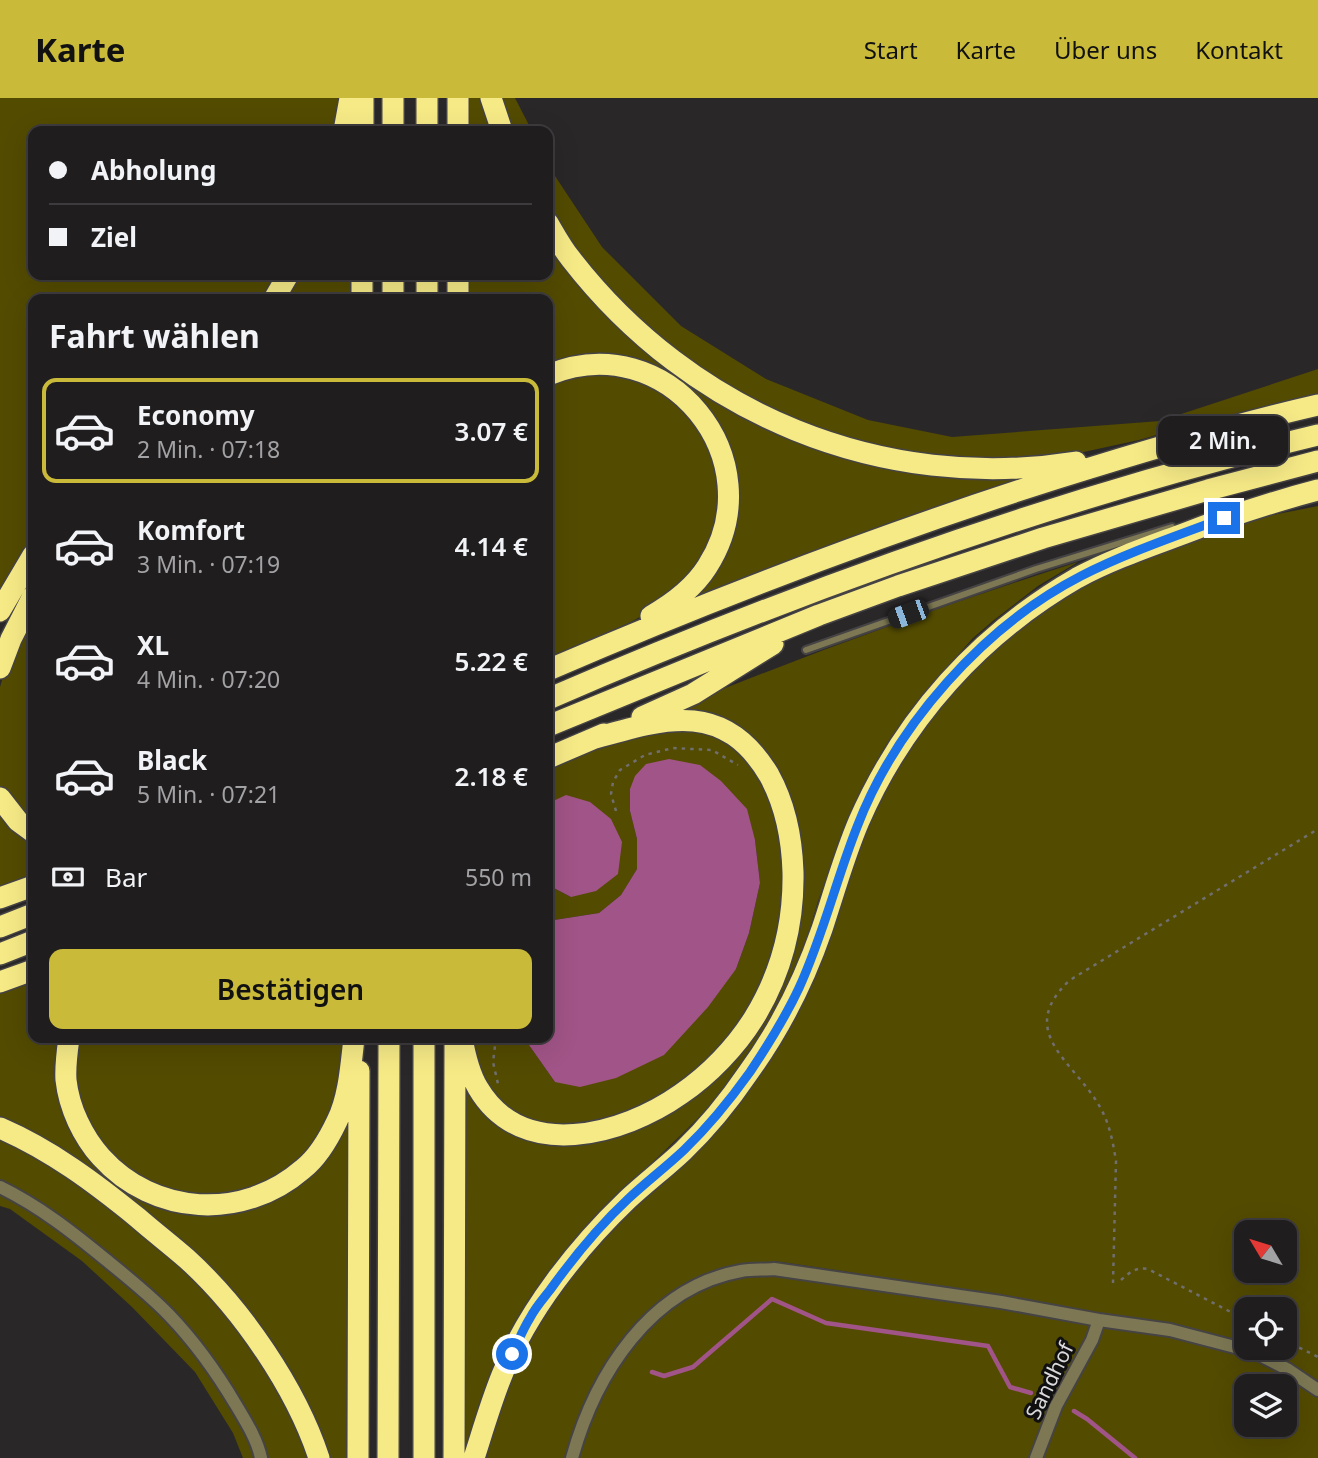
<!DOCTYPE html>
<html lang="de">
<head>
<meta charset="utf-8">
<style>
  :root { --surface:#201d1f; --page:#2d2a2c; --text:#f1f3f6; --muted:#a2a2a4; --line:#3d3b3d; --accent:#caba3a }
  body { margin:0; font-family:"Noto Sans",sans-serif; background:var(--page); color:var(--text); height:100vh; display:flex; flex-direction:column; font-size:26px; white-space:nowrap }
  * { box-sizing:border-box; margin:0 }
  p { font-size:23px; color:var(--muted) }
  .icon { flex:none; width:38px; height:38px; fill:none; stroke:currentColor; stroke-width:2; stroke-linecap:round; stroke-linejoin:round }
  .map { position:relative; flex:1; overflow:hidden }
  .panel { position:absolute; left:28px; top:196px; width:525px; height:749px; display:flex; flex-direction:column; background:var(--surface); border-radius:14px; box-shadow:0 7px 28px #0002,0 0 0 2px var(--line) }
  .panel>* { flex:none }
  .top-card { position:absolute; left:28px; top:28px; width:525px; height:154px; border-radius:14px; box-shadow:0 7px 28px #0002,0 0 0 2px var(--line); display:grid; align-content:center; height:154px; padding:0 21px; background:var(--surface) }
  .needle { width:46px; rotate:308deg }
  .buttons { position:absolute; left:1234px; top:1122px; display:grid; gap:14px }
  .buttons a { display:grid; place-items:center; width:63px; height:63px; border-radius:14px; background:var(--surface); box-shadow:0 7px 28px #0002,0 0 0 2px var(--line); font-size:35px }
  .end { position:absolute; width:32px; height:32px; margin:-16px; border:9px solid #1a73e8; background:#fff; box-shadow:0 0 0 4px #fff }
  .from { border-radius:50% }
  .bubble { position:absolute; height:49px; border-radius:14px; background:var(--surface); box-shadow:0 7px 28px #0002,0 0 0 2px var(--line); font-size:23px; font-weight:600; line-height:49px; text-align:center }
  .car { position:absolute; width:21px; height:42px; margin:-21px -10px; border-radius:9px; box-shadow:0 0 5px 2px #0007; background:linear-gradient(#222 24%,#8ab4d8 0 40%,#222 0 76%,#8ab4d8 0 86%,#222 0) }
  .top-card b { display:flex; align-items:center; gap:24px; height:66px; font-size:26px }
  .top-card b+b { border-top:2px solid var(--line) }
  .top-card i { width:18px; height:18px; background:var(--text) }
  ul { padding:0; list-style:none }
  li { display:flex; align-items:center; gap:21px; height:105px; margin:0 14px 10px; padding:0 7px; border:4px solid transparent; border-radius:14px }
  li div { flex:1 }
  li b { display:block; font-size:26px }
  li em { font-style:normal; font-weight:600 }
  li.current { border-color:var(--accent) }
  li>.icon { width:63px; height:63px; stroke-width:1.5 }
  h2 { padding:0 21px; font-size:32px; line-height:84px }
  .pay { display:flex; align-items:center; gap:18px; height:77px; padding:0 21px; font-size:26px }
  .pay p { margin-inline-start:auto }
  .cta { display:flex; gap:14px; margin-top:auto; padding:14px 21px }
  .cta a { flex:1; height:80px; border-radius:14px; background:var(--accent); color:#111; font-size:28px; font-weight:600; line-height:80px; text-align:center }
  header { display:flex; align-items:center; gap:42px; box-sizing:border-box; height:98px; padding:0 35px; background:var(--accent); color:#111 }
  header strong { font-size:33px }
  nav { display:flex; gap:38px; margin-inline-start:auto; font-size:24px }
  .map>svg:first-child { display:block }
  .green { fill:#534b00; fill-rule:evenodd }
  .water { fill:#a15487 }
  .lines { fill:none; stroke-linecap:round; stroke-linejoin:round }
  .stream { stroke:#a15487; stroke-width:4.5 }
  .service-casing { stroke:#464345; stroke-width:10 }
  .minor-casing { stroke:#464345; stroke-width:16 }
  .motorway-casing { stroke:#464345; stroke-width:24 }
  .path { stroke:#706e6f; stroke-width:2.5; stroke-dasharray:3.5 5; stroke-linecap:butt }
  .service { stroke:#7d7853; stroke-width:6 }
  .minor { stroke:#7d7853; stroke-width:12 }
  .motorway { stroke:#f6ea87; stroke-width:21 }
  .route { stroke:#1a73e8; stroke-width:9 }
  .labels { text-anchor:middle; stroke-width:6; stroke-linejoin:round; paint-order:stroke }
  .street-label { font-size:21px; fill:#dbd9da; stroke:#111011 }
</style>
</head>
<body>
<header>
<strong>Karte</strong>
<nav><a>Start</a><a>Karte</a><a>Über uns</a><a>Kontakt</a></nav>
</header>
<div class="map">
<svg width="1318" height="1360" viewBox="0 0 1318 1360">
  <rect width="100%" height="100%" fill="#2a2729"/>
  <!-- green -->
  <path class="green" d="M 0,0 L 341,0 L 335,33 L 33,33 L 33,177 L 279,177 L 264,201 L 33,201 L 33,443 L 0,495 Z
    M 463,0 L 479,0 L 491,33 L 463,33 Z
    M 496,0 L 515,0 L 532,33 L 509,33 Z
    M 548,64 L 555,78 L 602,149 L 681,228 L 766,281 L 868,322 L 952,339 L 1160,323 L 1318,271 L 1318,299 L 1202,324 L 1139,342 L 1079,355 L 1015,362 L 911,356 L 851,342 L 814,331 L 717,283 L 636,220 L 572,147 L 548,111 Z
    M 548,141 L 562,161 L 773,331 L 1021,379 L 1023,384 L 682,508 L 699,492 L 733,375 L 661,276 L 548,270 L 548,201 L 462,201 L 462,177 L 548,177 Z
    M 299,177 L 356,177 L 356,201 L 285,201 Z
    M 586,272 L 652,284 L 705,333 L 723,403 L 709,456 L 666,504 L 631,524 L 548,560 L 548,282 Z
    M 1318,408 L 1318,1360 L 483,1360 L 499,1306 L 521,1256 L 548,1207 L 576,1168 L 726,1016 L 902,654 L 992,548 L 1089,481 L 1186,441 L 1258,420 ZM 1246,1134 L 1284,1134 L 1284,1172 L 1246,1172 ZM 774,1163 L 849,1174 L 1088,1215 L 774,1171 ZM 1246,1211 L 1284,1211 L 1284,1250 L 1246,1250 ZM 1246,1288 L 1284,1288 L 1284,1326 L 1246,1326 Z
    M 1078,464 L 1038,488 L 994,522 L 973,540 L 924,595 L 901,625 L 884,650 L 852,712 L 818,803 L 808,837 L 787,890 L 771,920 L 743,965 L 712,1006 L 681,1037 L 591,1123 L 565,1153 L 539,1188 L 519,1220 L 465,1360 L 459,1360 L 462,971 L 488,1012 L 588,1042 L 738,954 L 799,799 L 761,655 L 671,612 C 805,557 940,508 1078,464 Z
    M 33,511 L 33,725 L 11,705 L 0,688 L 0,589 L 6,569 Z
    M 681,626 L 738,648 L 770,694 L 786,771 L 777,853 L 753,906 L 707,966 L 656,1004 L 587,1028 L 531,1027 L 487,994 L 467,940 L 524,940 L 555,984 L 736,871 L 749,835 L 760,785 L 755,742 L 630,713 L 637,741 L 637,771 L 621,797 L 599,815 L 548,823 L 548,787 L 571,799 L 551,704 L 548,707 L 548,668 L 617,639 Z
    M 0,715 L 33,742 L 33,781 L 0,792 Z
    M 33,878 L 33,940 L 61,940 L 67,1008 L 147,1101 L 282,1093 L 352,1001 L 352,1360 L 328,1360 L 254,1224 L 0,1021 L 0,891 Z
    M 74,940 L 348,940 L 344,972 L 327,1030 L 299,1066 L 254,1093 L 207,1102 L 139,1084 L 90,1034 L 72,975 Z
    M 0,1037 L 50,1064 L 179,1165 L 237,1227 L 277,1287 L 311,1360 L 265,1360 L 178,1221 L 0,1086 Z
    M 0,1093 L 54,1124 L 173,1226 L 201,1260 L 247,1332 L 257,1360 L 243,1360 L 233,1335 L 195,1274 L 132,1209 L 82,1163 L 10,1111 L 0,1108 Z"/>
  <!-- water -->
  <path class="water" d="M 669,661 L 700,667 L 721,683 L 747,711 L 755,742 L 760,785 L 749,835 L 736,871 L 708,909 L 664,957 L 616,980 L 580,989 L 555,984 L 524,940 L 548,940 L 548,823 L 599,815 L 621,797 L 637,771 L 637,741 L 630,713 L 630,691 L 635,678 L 646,666 Z
    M 566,697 L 590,704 L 611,721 L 622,744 L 618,776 L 596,793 L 571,799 L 548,787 L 548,707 L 551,704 Z"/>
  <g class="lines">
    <!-- stream -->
    <path class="stream" d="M 652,1274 L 664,1278 L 693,1269 L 772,1201 L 826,1225 L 988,1248 L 1010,1289 L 1031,1295
      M 1074,1313 L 1087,1321 L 1135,1360"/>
    <defs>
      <path id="service" d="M 806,552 L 1036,471 L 1172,429"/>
      <path id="minor" d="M 0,1089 C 39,1108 72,1134 105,1161 C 127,1179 150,1197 169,1217 C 195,1244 217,1275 236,1307 C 246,1324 257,1341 261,1360
        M 572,1360 C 595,1277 650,1189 741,1173 C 752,1171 763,1172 774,1171 L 1001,1204 L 1099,1222 L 1170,1232 L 1254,1254 L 1287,1271 L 1318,1292
        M 1036,1360 L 1056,1308 L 1092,1242 L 1099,1222"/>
      <path id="motorway" d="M 491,0 L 502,33
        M 344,33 L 350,0
        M 363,33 L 363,0
        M 393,33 L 393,0
        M 427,33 L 427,0
        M 458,33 L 458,0
        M 548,125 C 555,137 562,150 571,161 C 691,316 882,395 1076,364
        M 274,201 L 288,177
        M 362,201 L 362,177
        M 393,201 L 393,177
        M 427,201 L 427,177
        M 458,201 L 458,177
        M 548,277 C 667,227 776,362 707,469 C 693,491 672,506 651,518
        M 0,513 L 33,457
        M 0,570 L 11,541 L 33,498
        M 548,572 C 715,500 885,435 1058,380 C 1144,353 1230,327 1318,307
        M 548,601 C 798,493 1053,401 1318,337
        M 642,619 L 693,596 L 773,546
        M 548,628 L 819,517 L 898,488 L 1043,440 L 1208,392 L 1318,363
        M 548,660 L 604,636
        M 0,700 L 18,723 L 33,734
        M 0,800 L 33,788
        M 0,829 L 33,816
        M 0,856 L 33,843
        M 0,884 L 33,872
        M 69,940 C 67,954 65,968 66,982 C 69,1010 83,1039 101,1059 C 154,1118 243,1123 303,1071 C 317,1060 329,1040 337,1023 C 349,999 351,966 354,940
        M 462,940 C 465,957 469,975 478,990 C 522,1065 623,1037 681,996 C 709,977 736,949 754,920 C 781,876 794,826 793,774 C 792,742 785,706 769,677 C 723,600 663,621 592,641
        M 0,1030 C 51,1052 95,1085 138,1120 C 154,1134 171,1147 187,1161 C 242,1211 296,1290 319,1360
        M 358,1360 L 359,973
        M 388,1360 L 389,940
        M 424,1360 L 424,940
        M 454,1360 L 455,942
        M 474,1360 C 483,1332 491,1304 502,1277 C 527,1213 578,1149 627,1102 C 645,1085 665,1070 683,1053 C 708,1029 729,1003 748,975 C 780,931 804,883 822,831 C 834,795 844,758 859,723 C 904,620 980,536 1077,480 C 1110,462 1148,449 1183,436 C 1227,419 1272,404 1318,392"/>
    </defs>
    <!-- service casing -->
    <use href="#service" class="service-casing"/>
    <!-- minor casing -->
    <use href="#minor" class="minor-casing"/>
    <!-- motorway casing -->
    <use href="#motorway" class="motorway-casing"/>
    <!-- path -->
    <path class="path" d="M 616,713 L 611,696 L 613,684 L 620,672 L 645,657 L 673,650 L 712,652 L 738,667
      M 496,940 L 493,964 L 498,986
      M 1121,1182 C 1130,1174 1136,1169 1148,1171 L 1246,1222
      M 1113,1185 L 1116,1063 C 1113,1045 1110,1027 1101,1011 C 1077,965 1013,935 1070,882 L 1318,731
      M 1284,1242 L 1318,1259"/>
    <!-- service -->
    <use href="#service" class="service"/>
    <!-- minor -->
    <use href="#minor" class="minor"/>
    <!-- motorway -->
    <use href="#motorway" class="motorway"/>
  </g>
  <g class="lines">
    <!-- route -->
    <path class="route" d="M 512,1256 C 518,1244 523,1231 530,1220 C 535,1210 543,1201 550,1192 C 573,1160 599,1128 628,1101 C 646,1084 666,1069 684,1052 C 709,1028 730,1002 750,974 C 768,947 785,920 799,890 C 823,838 836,782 857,729 C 896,627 984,528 1081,478 C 1126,455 1176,438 1224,420"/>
  </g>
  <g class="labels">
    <!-- street labels -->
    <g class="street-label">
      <text transform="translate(1050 1283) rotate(-64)" y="7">Sandhof</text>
    </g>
  </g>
</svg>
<div class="buttons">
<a><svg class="needle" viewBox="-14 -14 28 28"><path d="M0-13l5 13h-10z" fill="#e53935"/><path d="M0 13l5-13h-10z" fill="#a2a2a4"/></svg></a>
<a><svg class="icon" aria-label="locate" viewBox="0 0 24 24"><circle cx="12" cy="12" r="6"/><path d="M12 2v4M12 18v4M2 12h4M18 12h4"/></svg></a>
<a><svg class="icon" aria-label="layers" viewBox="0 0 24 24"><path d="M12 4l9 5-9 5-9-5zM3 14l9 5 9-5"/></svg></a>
</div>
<i class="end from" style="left:512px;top:1256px"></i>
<i class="end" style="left:1224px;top:420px"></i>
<div class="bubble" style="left:1158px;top:318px;width:130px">2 Min.</div>
<i class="car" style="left:908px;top:516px;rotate:250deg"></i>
<div class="top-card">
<b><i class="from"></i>Abholung</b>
<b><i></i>Ziel</b>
</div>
<section class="panel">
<h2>Fahrt wählen</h2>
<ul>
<li class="current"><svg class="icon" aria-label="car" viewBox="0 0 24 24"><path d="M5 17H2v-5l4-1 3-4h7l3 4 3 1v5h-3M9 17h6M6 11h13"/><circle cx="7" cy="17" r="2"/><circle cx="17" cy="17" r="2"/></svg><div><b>Economy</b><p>2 Min. · 07:18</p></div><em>3.07 €</em></li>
<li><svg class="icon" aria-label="car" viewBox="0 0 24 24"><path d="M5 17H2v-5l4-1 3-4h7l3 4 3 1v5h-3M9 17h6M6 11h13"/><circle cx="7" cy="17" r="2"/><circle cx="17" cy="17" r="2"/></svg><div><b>Komfort</b><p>3 Min. · 07:19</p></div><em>4.14 €</em></li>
<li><svg class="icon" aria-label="car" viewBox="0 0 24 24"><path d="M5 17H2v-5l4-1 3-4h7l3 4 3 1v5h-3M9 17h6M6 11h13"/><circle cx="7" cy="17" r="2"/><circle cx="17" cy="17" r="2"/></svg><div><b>XL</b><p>4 Min. · 07:20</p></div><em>5.22 €</em></li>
<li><svg class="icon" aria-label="car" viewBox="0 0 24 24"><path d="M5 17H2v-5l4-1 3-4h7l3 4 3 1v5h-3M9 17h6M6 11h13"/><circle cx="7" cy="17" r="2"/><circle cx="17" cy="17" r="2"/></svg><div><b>Black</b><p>5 Min. · 07:21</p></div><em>2.18 €</em></li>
</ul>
<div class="pay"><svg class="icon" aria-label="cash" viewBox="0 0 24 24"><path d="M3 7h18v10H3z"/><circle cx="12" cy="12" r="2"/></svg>Bar<p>550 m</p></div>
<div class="cta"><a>Bestätigen</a></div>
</section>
</div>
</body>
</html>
